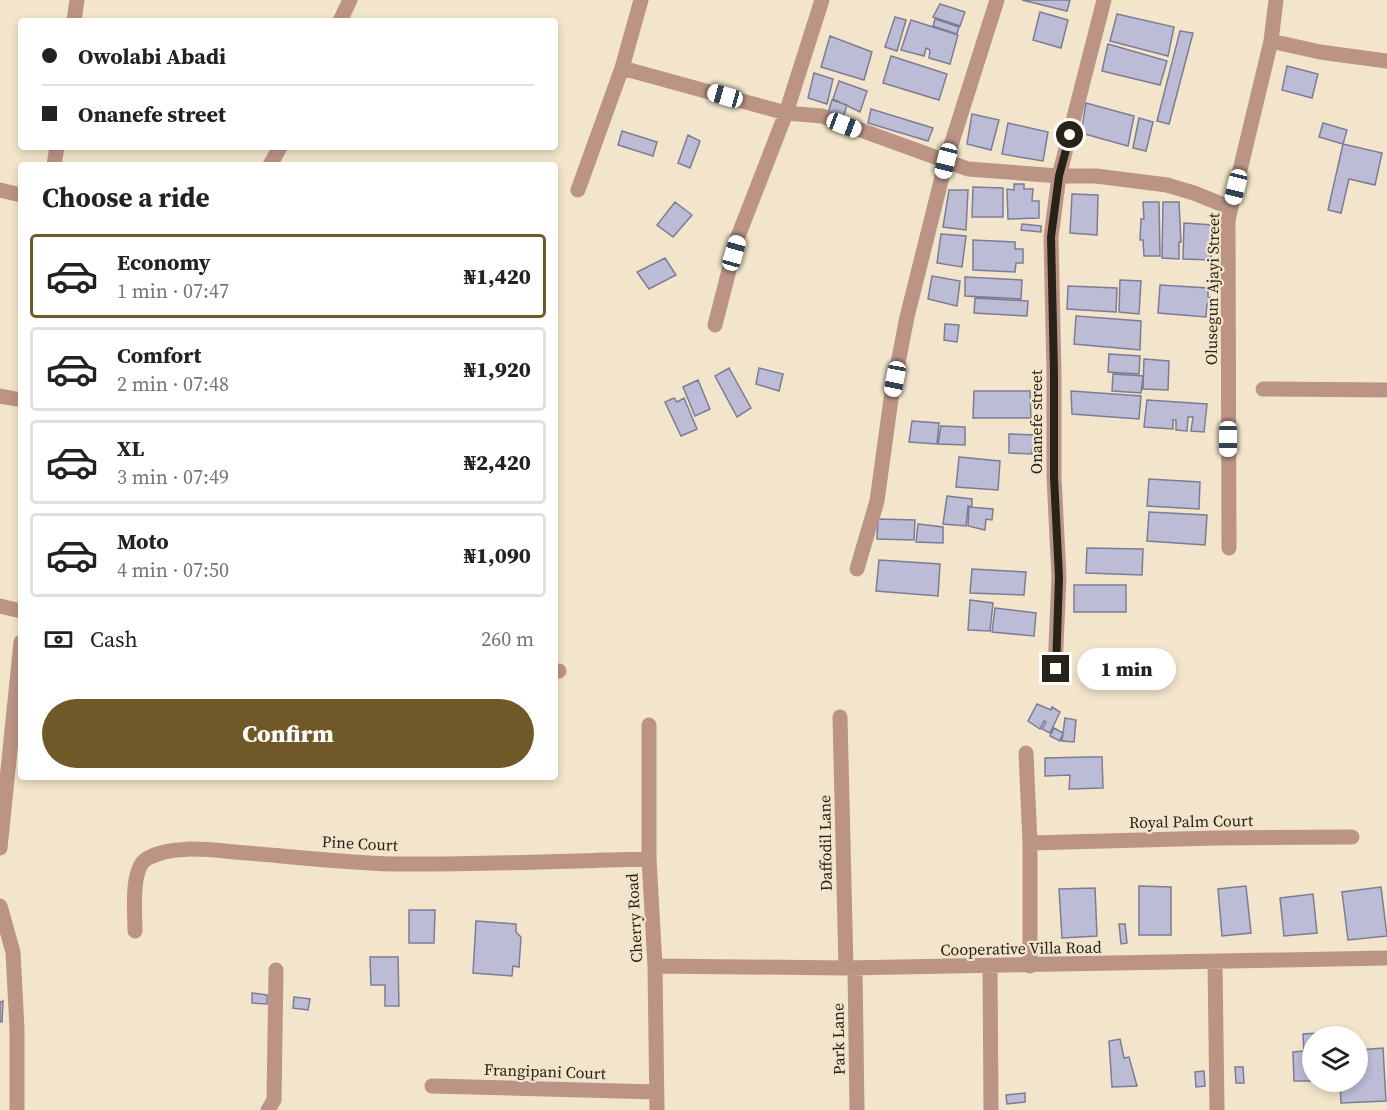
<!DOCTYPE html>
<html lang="en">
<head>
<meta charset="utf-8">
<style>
  :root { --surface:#fff; --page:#f2f2f2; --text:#222; --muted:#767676; --line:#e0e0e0; --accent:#715829 }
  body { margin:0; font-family:"Source Serif 4",serif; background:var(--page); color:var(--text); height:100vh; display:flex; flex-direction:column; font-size:22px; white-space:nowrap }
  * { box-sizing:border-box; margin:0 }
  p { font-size:20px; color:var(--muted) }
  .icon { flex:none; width:33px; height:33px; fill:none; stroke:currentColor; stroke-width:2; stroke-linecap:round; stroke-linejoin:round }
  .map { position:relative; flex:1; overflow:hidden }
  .sheet { position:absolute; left:18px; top:162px; width:540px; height:618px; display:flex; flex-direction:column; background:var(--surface); border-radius:6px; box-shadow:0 3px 9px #0003 }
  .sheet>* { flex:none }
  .banner { position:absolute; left:18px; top:18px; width:540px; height:132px; border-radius:6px; box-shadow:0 3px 9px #0003; display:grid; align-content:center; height:132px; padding:0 24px; background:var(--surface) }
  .fabs { position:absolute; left:1302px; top:1026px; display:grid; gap:12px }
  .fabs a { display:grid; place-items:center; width:66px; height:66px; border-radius:50%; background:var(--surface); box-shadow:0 3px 9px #0003; font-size:30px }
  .end { position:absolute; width:27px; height:27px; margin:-14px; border:8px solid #282319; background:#fff; box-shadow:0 0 0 3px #fff }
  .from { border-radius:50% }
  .bubble { position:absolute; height:42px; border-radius:21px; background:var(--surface); box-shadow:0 3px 9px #0003; font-size:20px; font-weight:800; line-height:42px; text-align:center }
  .car { position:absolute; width:18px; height:36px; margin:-18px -9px; border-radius:8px; box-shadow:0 0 4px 2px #0007; background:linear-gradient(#fff 24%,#345 0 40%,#fff 0 76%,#345 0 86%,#fff 0) }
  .banner b { display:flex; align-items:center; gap:21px; height:57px; font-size:22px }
  .banner b+b { border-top:2px solid var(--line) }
  .banner i { width:15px; height:15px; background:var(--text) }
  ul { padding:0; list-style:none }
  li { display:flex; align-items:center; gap:18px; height:84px; margin:0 12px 9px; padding:0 12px; border:3px solid var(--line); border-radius:6px }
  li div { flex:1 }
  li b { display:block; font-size:22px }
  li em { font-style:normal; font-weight:800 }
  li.active { border-color:var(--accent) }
  li>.icon { width:54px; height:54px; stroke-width:1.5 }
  h2 { padding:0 24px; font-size:27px; line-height:72px }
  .pay { display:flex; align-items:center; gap:15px; height:66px; padding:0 24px; font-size:22px }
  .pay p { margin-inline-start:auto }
  .action { display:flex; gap:12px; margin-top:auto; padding:12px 24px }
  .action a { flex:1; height:69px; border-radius:36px; background:var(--accent); color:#fff; font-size:24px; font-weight:800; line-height:69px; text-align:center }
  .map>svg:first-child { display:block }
  .building { fill:#bdbcd7; stroke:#7d7c95; stroke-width:1.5 }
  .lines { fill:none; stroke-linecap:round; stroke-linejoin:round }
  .minor { stroke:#bc9486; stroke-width:15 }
  .route { stroke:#282319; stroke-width:8 }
  .labels { text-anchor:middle; stroke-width:4.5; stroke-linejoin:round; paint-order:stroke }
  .street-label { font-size:16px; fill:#282319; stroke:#f2e5cb }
</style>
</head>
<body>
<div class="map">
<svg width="1387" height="1110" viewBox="0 0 1387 1110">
  <rect width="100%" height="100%" fill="#f2e5cb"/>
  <!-- building -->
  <path class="building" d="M 1022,0 L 1070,0 L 1067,11 Z
    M 940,4 L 965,12 L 960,26 L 933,17 Z
    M 1040,12 L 1068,20 L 1061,48 L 1033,40 Z
    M 1117,14 L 1174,27 L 1168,56 L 1110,41 Z
    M 895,17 L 906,20 L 897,51 L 885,47 Z
    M 935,19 L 959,27 L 957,34 L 933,26 Z
    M 911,20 L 958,35 L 950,64 L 929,58 L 930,50 L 926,48 L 924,56 L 901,50 Z
    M 1180,31 L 1193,33 L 1169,124 L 1157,121 Z
    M 830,36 L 872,52 L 864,80 L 821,67 Z
    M 1108,44 L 1167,61 L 1160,85 L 1102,71 Z
    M 891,56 L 947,74 L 939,100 L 883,83 Z
    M 1287,66 L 1318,74 L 1312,98 L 1282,90 Z
    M 814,73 L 833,79 L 827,104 L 808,98 Z
    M 839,81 L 867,91 L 860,112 L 833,99 Z
    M 832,100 L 847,105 L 843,118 L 828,113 Z
    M 1086,103 L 1134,116 L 1128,146 L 1081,133 Z
    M 871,109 L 933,128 L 928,141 L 868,123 Z
    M 972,114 L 999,120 L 991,150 L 967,144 Z
    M 1139,118 L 1153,122 L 1146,151 L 1133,148 Z
    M 1008,123 L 1048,132 L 1043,161 L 1002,154 Z
    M 1323,123 L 1347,130 L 1343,144 L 1319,137 Z
    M 622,131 L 657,142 L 653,156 L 618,145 Z
    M 688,135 L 700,141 L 690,168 L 678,163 Z
    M 1343,144 L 1382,153 L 1375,185 L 1349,179 L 1341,213 L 1328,210 Z
    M 1014,184 L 1024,184 L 1024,189 L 1033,189 L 1032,201 L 1039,201 L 1039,218 L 1008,219 L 1007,189 L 1014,190 Z
    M 973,187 L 1003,188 L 1003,217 L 972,217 Z
    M 949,190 L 968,190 L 966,230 L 943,227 Z
    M 1072,194 L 1098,195 L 1097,235 L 1070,233 Z
    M 675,202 L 692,215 L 673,237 L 657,225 Z
    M 1143,202 L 1159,202 L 1160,256 L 1144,256 L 1143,240 L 1140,240 L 1141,219 L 1144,219 Z
    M 1163,202 L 1179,202 L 1181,242 L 1179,242 L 1179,259 L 1162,258 Z
    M 1184,223 L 1213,225 L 1211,260 L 1183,259 Z
    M 1022,224 L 1041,226 L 1041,232 L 1021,230 Z
    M 941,234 L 966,236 L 962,267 L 937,263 Z
    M 973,240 L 1015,242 L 1015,249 L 1023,249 L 1023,263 L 1016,263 L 1015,272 L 973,270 Z
    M 665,258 L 676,275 L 649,289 L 637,272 Z
    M 932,276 L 960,281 L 957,306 L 928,299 Z
    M 965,277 L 1022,280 L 1021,299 L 965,296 Z
    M 1120,280 L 1141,281 L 1139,314 L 1119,312 Z
    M 1160,285 L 1208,288 L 1208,297 L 1213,298 L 1212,305 L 1207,304 L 1206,317 L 1158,313 Z
    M 1068,286 L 1117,288 L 1116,312 L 1067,309 Z
    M 975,298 L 1028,301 L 1027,316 L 974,313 Z
    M 1076,316 L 1141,321 L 1140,350 L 1074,344 Z
    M 945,324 L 959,325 L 957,342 L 944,340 Z
    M 1109,354 L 1140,356 L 1139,374 L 1108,372 Z
    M 1144,359 L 1169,361 L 1168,390 L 1143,389 Z
    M 729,368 L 751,408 L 737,417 L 715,376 Z
    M 759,368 L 783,374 L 779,391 L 756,384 Z
    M 1113,374 L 1143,376 L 1141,393 L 1112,391 Z
    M 698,380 L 710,409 L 695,416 L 683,387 Z
    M 974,391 L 1030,391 L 1031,418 L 973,418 Z
    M 1071,391 L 1141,396 L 1139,419 L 1072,414 Z
    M 674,398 L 677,402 L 684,398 L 697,429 L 681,436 L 665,402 Z
    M 1147,400 L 1207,404 L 1204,432 L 1191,431 L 1193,417 L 1188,417 L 1187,431 L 1176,430 L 1176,420 L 1173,420 L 1173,429 L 1144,427 Z
    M 912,421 L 939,423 L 937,444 L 909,442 Z
    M 941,426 L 965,427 L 965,445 L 938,444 Z
    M 1009,434 L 1036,435 L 1036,448 L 1032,449 L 1032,454 L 1009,453 Z
    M 959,457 L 1000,461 L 998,490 L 956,487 Z
    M 1149,479 L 1200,482 L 1199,509 L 1147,506 Z
    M 947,496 L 972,499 L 972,507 L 968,506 L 966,526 L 943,524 Z
    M 969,507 L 993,509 L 992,520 L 986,519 L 985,530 L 968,526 Z
    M 1149,512 L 1207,515 L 1205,545 L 1147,541 Z
    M 878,519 L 915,520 L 914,540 L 877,539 Z
    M 918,524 L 943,527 L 943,543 L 916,542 Z
    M 1087,548 L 1143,549 L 1142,575 L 1086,573 Z
    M 879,560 L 940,564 L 938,596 L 876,591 Z
    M 972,569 L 1026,572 L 1024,595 L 970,593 Z
    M 1074,585 L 1126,585 L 1126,612 L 1074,612 Z
    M 970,600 L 993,603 L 990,631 L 968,630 Z
    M 995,608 L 1036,613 L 1034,636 L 992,632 Z
    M 1037,704 L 1051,710 L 1052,707 L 1060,712 L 1050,733 L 1042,729 L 1046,722 L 1044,721 L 1040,729 L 1028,721 Z
    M 1065,718 L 1076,720 L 1074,742 L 1062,741 Z
    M 1054,728 L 1063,733 L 1060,741 L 1050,736 Z
    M 1089,757 L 1102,757 L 1103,788 L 1069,789 L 1070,775 L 1045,776 L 1045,758 Z
    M 1139,886 L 1171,887 L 1171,935 L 1139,935 Z
    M 1246,886 L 1251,933 L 1222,936 L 1218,889 Z
    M 1381,887 L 1387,936 L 1348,940 L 1342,892 Z
    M 1095,888 L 1097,936 L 1062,938 L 1059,889 Z
    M 1313,894 L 1317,933 L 1284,936 L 1280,898 Z
    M 409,910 L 435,910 L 434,943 L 409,943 Z
    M 476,921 L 516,924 L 516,932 L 521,937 L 519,967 L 513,966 L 512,976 L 473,973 Z
    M 1119,924 L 1125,924 L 1127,943 L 1121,944 Z
    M 370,957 L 398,957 L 399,1006 L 385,1006 L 385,985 L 371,985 Z
    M 252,993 L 267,995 L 267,1004 L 252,1003 Z
    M 294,997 L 310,999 L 308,1010 L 293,1008 Z
    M 3,1001 L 2,1022 L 0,1022 L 0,1002 Z
    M 1319,1033 L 1319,1036 L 1312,1036 L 1312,1081 L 1294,1081 L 1293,1052 L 1304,1051 L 1303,1034 Z
    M 1120,1039 L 1124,1058 L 1129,1057 L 1137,1086 L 1112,1087 L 1109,1041 Z
    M 1383,1048 L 1386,1101 L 1341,1103 L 1340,1082 L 1358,1082 L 1358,1050 Z
    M 1235,1067 L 1243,1067 L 1244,1083 L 1236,1083 Z
    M 1204,1071 L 1205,1086 L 1196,1087 L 1195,1072 Z
    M 1025,1093 L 1025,1102 L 1007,1104 L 1006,1095 Z"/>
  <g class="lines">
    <!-- minor -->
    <path class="minor" d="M 74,21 L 77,0
      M 340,21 L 350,0
      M 1271,41 L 1320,52 L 1387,61
      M 622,68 L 786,113 L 822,0
      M 54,165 L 57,147
      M 270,165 L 280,147
      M 0,190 L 21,195
      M 578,190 L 622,68 L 641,0
      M 715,325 L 737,239 L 786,113 L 822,116 L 968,169 L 1059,176 L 1096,176 L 1167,185 L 1194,193 L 1231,208
      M 1263,389 L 1387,390
      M 0,396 L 16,399
      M 1229,548 L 1228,220 L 1271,41 L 1276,0
      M 857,569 L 877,501 L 891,399 L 907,317 L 946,161 L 997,0
      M 0,606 L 21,611
      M 1055,669 L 1059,577 L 1054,477 L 1054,373 L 1051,237 L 1059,176 L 1104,0
      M 555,672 L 559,671
      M 840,717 L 846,968
      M 649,725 L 649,859 L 655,966 L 657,1110
      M 1026,753 L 1030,843 L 1030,966
      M 1030,843 L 1216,838 L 1352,837
      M 0,848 L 21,642
      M 0,906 L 13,952 L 17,1029 L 17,1110
      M 135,931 C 135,913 130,867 148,858 C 176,843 217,851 247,853 C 296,857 345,863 393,864 C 478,865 564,861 649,859
      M 1215,962 L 1217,1110
      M 655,966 L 846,968 L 1387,958
      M 990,967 L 991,1110
      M 855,968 L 857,1110
      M 432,1086 L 657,1092
      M 268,1110 L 274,1100 L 276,970"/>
  </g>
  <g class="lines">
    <!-- route -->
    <path class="route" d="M 1056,669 L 1059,577 L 1054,477 L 1054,373 L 1051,237 L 1059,176 L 1070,135"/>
  </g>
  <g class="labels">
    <!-- street labels -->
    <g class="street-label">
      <text transform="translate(1212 289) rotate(-89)" y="6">Olusegun Ajayi Street</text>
      <text transform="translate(1036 422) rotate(-90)" y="6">Onanefe street</text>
      <text transform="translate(1191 821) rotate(-1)" y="6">Royal Palm Court</text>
      <text transform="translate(360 843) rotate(3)" y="6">Pine Court</text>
      <text transform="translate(825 843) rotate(-91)" y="6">Daffodil Lane</text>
      <text transform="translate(634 918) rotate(-93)" y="6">Cherry Road</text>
      <text transform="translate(1021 948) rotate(-1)" y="6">Cooperative Villa Road</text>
      <text transform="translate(838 1039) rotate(-91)" y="6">Park Lane</text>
      <text transform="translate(545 1071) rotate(2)" y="6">Frangipani Court</text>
    </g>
  </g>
</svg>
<div class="fabs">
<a><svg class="icon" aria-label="layers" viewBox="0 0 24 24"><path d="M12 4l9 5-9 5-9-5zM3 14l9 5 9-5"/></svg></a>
</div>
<i class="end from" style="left:1070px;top:135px"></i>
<i class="end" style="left:1056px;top:669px"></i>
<div class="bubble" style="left:1077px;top:648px;width:99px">1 min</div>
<i class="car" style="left:725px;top:96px;rotate:286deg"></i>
<i class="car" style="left:844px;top:125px;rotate:111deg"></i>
<i class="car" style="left:946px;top:161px;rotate:194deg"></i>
<i class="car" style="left:1236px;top:187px;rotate:194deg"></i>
<i class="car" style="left:734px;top:253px;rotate:16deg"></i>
<i class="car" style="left:895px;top:379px;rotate:191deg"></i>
<i class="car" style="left:1228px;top:439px;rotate:180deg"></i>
<div class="banner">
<b><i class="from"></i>Owolabi Abadi</b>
<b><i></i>Onanefe street</b>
</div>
<section class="sheet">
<h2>Choose a ride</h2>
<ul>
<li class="active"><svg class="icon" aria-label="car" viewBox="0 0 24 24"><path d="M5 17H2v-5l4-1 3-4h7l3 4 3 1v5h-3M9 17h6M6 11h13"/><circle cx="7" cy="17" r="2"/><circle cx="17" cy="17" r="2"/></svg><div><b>Economy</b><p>1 min · 07:47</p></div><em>₦1,420</em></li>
<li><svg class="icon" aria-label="car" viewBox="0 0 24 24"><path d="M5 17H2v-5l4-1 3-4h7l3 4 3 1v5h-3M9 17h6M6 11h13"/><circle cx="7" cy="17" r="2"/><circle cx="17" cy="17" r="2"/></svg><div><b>Comfort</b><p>2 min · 07:48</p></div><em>₦1,920</em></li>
<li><svg class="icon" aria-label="car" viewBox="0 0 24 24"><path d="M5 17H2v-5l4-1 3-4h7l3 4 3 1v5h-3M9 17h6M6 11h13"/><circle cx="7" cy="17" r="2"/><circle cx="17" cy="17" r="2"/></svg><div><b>XL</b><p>3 min · 07:49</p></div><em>₦2,420</em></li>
<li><svg class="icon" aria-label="car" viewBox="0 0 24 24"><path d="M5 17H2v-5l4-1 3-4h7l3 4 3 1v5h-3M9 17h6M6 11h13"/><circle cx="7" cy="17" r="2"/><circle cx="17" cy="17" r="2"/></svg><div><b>Moto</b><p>4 min · 07:50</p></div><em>₦1,090</em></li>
</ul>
<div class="pay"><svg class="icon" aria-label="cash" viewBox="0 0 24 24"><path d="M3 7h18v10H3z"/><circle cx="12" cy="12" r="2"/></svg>Cash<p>260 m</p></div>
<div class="action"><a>Confirm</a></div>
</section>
</div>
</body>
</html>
